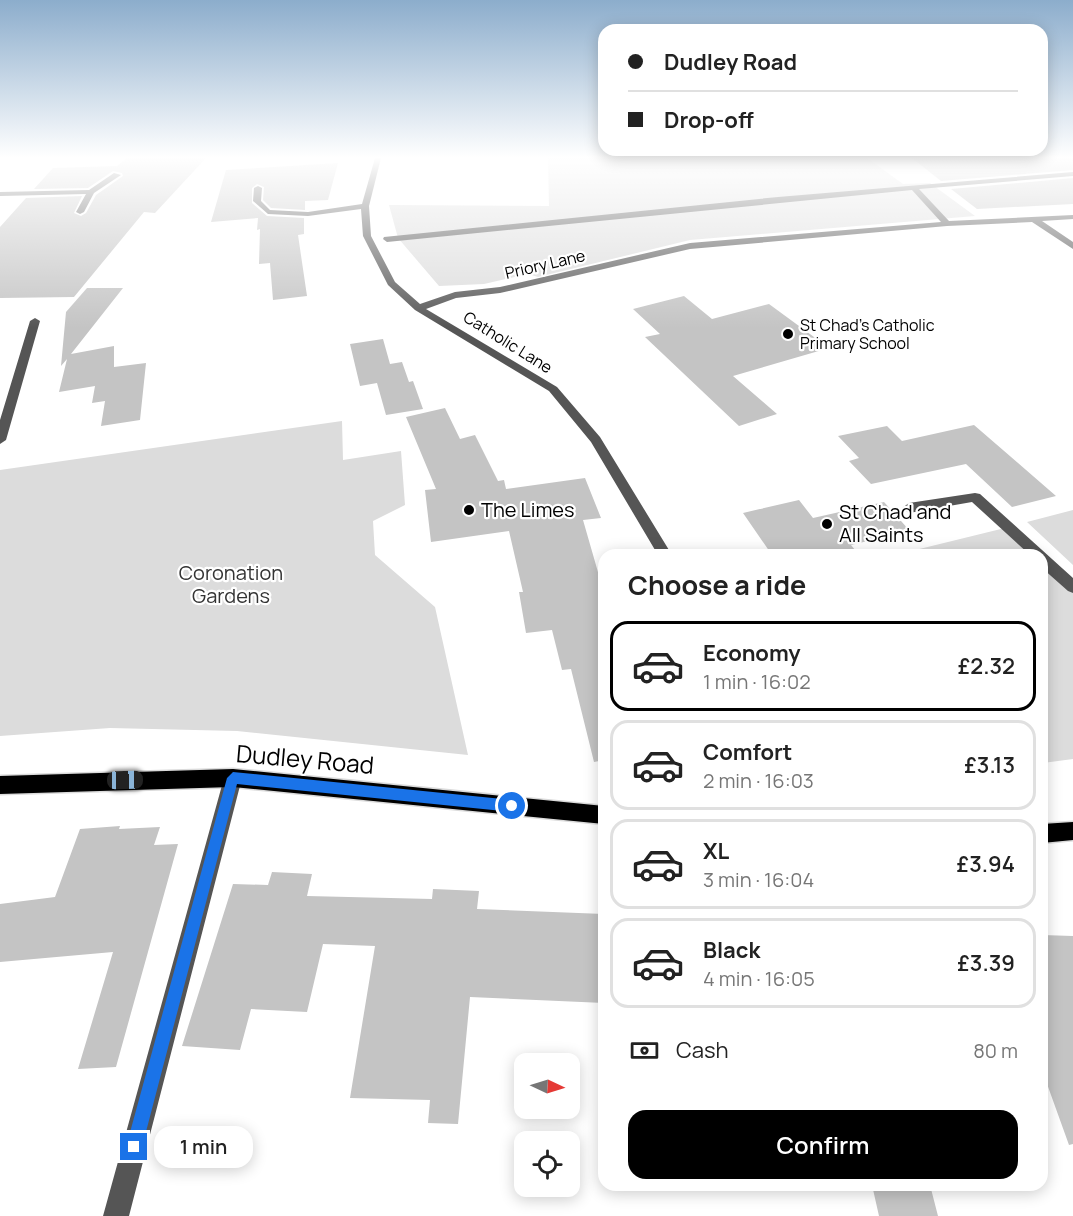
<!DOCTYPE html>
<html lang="en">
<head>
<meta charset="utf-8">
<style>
  :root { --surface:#fff; --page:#f6f6f6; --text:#222; --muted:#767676; --line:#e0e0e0; --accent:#000 }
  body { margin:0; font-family:Manrope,sans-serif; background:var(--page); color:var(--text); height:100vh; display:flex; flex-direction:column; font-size:22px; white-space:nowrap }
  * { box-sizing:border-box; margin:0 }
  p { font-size:20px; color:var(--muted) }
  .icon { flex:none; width:33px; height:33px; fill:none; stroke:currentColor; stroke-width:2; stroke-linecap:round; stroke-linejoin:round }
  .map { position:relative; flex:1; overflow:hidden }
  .drawer { position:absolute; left:598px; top:549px; width:450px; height:642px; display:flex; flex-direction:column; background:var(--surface); border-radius:18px; box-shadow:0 3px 15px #0003 }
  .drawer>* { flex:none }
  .banner { position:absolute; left:598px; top:24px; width:450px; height:132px; border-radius:18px; box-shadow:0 3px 15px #0003; display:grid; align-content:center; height:132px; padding:0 30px; background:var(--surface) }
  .needle { width:39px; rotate:94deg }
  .fabs { position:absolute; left:514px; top:1053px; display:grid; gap:12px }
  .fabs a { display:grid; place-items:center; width:66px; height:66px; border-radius:12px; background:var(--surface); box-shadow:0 3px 15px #0003; font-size:30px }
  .end { position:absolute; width:27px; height:27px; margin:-14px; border:8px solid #1a73e8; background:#fff; box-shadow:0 0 0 3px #fff }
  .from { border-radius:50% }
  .bubble { position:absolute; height:42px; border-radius:18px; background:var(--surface); box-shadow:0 3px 15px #0003; font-size:20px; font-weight:600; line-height:42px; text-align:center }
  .car { position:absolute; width:18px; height:36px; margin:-18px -9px; border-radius:8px; box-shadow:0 0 4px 2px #0007; background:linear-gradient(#222 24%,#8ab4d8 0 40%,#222 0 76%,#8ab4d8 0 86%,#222 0) }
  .banner b { display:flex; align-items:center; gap:21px; height:57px; font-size:22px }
  .banner b+b { border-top:2px solid var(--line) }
  .banner i { width:15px; height:15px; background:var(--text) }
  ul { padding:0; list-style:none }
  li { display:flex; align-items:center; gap:18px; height:90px; margin:0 12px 9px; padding:0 18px; border:3px solid var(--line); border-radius:18px }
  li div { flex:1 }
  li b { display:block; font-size:22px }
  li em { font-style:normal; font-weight:600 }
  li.on { border-color:var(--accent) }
  li>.icon { width:54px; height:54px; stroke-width:1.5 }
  h2 { padding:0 30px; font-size:27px; line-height:72px }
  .pay { display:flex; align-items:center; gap:15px; height:66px; padding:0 30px; font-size:22px }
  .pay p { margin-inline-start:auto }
  .button { display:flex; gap:12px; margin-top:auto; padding:12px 30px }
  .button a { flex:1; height:69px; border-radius:18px; background:var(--accent); color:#fff; font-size:24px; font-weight:600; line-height:69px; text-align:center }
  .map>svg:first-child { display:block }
  .green { fill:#dcdcdc }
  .building { fill:#c4c4c4 }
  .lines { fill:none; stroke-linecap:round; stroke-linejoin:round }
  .major-casing { stroke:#dbdbdb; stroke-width:3 }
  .minor { fill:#555; fill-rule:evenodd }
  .major { fill:#000; fill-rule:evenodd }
  .route { fill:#1a73e8 }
  .poi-dot { fill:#000; stroke:#fff; stroke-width:2 }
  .labels { text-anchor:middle; stroke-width:4.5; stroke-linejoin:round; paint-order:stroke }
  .far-street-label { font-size:16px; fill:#000; stroke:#fff }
  .far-poi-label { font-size:16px; fill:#000; stroke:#fff; text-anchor:start }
  .poi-label { font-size:20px; fill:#000; stroke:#fff; text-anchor:start }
  .park-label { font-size:20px; fill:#333; stroke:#fff }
  .near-street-label { font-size:24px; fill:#000; stroke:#fff }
</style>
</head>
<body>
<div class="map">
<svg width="1073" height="1216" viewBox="0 0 1073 1216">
  <rect width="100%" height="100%" fill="#fff"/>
  <!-- green -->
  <path class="green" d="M 548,158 L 867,158 L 903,184 L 930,183 L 975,216 L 690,240 L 538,277 L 528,274 L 484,284 L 439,286 L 398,238 L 389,205 L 549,206 Z
    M 342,421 L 343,460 L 401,451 L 405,505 L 373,521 L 375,555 L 435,607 L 468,755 L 237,731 L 110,728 L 0,736 L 0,470 Z
    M 1073,510 L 1073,565 L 1027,522 Z
    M 1009,527 L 1038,555 L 895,555 Z
    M 1042,559 L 1073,589 L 1073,759 L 1043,763 Z"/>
  <!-- building -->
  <path class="building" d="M 127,158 L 206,158 L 155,213 L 144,212 L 74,297 L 0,298 L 0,227 L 26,198 L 82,196 L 74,213 L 81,216 L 86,213 L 96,195 L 123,176 L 122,173 L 113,171 L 88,188 L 34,189 L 53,168 L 117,166 Z
    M 912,158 L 1073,158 L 1073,170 L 941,181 Z
    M 338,163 L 328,200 L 305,201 L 305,210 L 271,208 L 263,200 L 264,187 L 257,184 L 252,188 L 252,203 L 267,216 L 304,218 L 304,234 L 298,235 L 307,296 L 273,300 L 270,263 L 259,264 L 260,229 L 257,230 L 258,218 L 211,222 L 226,170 Z
    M 1073,178 L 1073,204 L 977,209 L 951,189 Z
    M 87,288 L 123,288 L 71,354 L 114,346 L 114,367 L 146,363 L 140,420 L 101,426 L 105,401 L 92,403 L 95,386 L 59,392 L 67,359 L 61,366 L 66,312 Z
    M 684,296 L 712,319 L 769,304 L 829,348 L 733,376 L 777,414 L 739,426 L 645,337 L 660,334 L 633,309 Z
    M 383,339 L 390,364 L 402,362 L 409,382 L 413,381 L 423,409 L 386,415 L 377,383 L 360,386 L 350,344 Z
    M 445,408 L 460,439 L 475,435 L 498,481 L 504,480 L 506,489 L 585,478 L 601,518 L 583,520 L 604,593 L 604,760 L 594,762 L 571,669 L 562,670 L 552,630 L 526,633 L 519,592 L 523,592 L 509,531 L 431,542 L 425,490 L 436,489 L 406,417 Z
    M 974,425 L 1056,496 L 1012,507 L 966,464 L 871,484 L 849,461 L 859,458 L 838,436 L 887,426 L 902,441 Z
    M 799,500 L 813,518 L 884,502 L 910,531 L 851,545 L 859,555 L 772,555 L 743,513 Z
    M 120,826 L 119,829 L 160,827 L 154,845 L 178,844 L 116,1067 L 78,1069 L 113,952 L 0,962 L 0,904 L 55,897 L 80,829 Z
    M 272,872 L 312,874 L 307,896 L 432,899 L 433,889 L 479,891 L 477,909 L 604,914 L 604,1003 L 470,997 L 458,1124 L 428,1123 L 430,1100 L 350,1098 L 375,946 L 323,944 L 307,1012 L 251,1009 L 240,1050 L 182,1046 L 233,884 L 268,885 Z
    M 1042,935 L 1073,936 L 1073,1144 L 1069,1145 L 1042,1070 Z
    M 872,1185 L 930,1185 L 938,1216 L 879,1216 Z"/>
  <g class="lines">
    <defs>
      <path id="major" d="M 233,769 L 604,806 L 604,824 L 233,787 L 0,794 L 0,776 Z
        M 1073,822 L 1073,840 L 1042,843 L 1042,824 Z"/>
    </defs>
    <!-- major casing -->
    <use href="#major" class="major-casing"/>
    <!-- minor -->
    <path class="minor" d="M 375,158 L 381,158 L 369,206 L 371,236 L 395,282 L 420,304 L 455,292 L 500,287 L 690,243 L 941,222 L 912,190 L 387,242 L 383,239 L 384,237 L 778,197 L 1073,172 L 1073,176 L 919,189 L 949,221 L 1073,215 L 1073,219 L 1042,221 L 1073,242 L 1073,249 L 1032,222 L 947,226 L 690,249 L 500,293 L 456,298 L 426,309 L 557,387 L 600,437 L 672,555 L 658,555 L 591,442 L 549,391 L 415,310 L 388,285 L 363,236 L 361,209 L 308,216 L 268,214 L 253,201 L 254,188 L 258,186 L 262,188 L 261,201 L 270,210 L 308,212 L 362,204 Z
      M 114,173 L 121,175 L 94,193 L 84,212 L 80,214 L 76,212 L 86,194 L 0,196 L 0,192 L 89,190 Z
      M 35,318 L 40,321 L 6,440 L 0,444 L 0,420 L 30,321 Z
      M 975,493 L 980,494 L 1073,578 L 1073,593 L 1068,591 L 1042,568 L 1042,555 L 1030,555 L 972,502 L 909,513 L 902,508 L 909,503 Z
      M 233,769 L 239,772 L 242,778 L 129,1216 L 103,1216 L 224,778 L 227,772 Z"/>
    <!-- major -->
    <use href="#major" class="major"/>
  </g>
  <!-- sky -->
  <linearGradient id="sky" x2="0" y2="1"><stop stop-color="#8cadcc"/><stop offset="0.48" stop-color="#fff"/><stop offset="1" stop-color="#fff" stop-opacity="0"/></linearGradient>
  <rect width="1073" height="328" fill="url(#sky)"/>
  <!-- route -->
  <path class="route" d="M 233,772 L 512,800 L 518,806 L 512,812 L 237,784 L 142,1147 L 140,1152 L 134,1155 L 128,1152 L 126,1147 L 227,778 Z"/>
  <!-- markers -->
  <g class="poi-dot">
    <circle cx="788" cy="334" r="6"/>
    <circle cx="469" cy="510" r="6"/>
    <circle cx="827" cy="524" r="6"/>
  </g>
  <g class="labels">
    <!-- far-street labels -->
    <g class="far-street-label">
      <text transform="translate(545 264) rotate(-13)" y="6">Priory Lane</text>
      <text transform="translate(508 342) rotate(32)" y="6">Catholic Lane</text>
    </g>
    <!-- far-poi labels -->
    <g class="far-poi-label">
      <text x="800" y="331">St Chad's Catholic<tspan x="800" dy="18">Primary School</tspan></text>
    </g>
    <!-- poi labels -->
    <g class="poi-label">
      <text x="481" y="517">The Limes</text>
      <text x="839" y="519">St Chad and<tspan x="839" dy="23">All Saints</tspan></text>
    </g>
    <!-- park labels -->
    <g class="park-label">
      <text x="231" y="580">Coronation<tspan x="231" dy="23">Gardens</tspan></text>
    </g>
    <!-- near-street labels -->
    <g class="near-street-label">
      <text transform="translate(305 760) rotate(5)" y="8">Dudley Road</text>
    </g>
  </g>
</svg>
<div class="fabs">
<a><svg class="needle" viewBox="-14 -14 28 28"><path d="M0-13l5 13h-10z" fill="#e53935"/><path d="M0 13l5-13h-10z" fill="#767676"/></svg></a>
<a><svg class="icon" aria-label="locate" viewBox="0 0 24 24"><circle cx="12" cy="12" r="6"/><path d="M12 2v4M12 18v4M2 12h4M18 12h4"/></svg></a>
</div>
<i class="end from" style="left:512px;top:806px"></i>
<i class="end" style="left:134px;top:1147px"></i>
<div class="bubble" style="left:154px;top:1126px;width:99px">1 min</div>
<i class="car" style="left:125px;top:780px;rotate:89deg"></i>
<div class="banner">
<b><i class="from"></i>Dudley Road</b>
<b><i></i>Drop-off</b>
</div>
<section class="drawer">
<h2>Choose a ride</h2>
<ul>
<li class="on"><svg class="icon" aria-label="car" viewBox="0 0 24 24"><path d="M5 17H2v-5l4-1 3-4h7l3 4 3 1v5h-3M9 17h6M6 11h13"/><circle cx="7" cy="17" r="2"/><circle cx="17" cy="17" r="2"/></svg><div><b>Economy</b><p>1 min · 16:02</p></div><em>£2.32</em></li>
<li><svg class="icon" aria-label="car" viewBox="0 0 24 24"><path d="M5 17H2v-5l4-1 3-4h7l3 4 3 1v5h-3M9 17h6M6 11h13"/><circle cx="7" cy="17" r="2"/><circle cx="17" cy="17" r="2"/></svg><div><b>Comfort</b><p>2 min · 16:03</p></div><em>£3.13</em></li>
<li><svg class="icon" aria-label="car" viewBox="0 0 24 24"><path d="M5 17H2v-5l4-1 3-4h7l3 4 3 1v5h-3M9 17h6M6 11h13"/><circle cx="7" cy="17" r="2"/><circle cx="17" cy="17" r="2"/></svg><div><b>XL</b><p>3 min · 16:04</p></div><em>£3.94</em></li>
<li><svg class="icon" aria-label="car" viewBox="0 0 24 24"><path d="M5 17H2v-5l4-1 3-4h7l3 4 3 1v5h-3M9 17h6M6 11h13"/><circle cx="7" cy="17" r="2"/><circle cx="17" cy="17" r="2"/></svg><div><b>Black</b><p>4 min · 16:05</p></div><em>£3.39</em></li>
</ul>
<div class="pay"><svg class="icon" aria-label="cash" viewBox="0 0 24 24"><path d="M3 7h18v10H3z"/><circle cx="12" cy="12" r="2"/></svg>Cash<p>80 m</p></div>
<div class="button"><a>Confirm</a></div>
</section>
</div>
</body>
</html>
